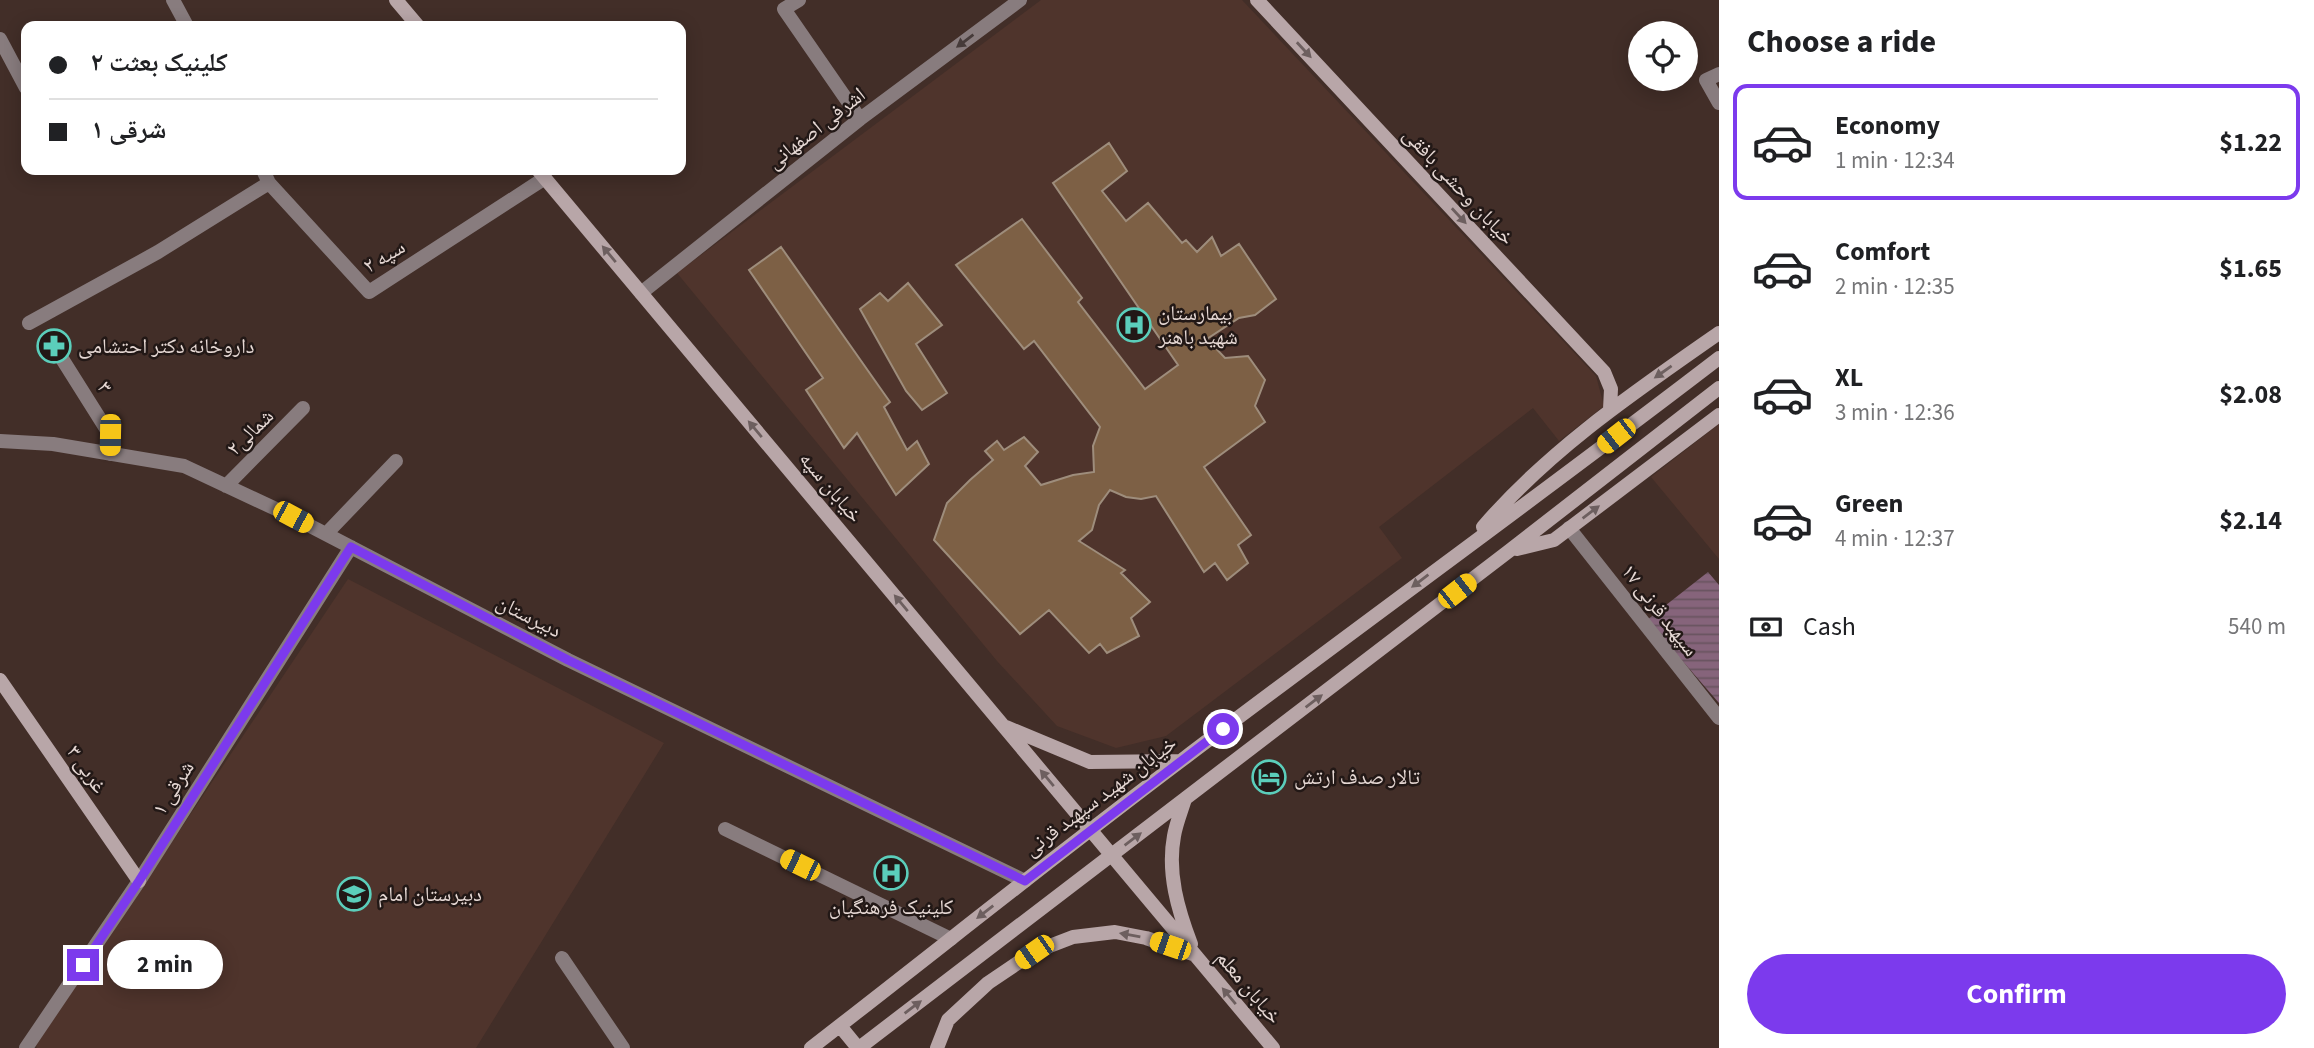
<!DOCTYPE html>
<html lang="en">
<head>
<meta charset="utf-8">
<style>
  :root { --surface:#fff; --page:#f6f6f6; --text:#202124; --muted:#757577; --line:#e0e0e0; --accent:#7c3aed }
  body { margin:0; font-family:"Source Sans 3","Noto Naskh Arabic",sans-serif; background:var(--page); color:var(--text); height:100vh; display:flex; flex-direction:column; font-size:26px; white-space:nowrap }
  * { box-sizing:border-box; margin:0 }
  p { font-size:23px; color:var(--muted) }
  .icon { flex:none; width:38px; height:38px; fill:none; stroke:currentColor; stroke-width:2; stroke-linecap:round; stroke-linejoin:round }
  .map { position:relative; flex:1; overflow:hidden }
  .details { display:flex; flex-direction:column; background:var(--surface); width:595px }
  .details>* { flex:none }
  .banner { position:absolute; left:21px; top:21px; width:665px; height:154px; border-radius:14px; box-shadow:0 4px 18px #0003; display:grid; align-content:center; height:154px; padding:0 28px; background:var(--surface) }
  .fabs { position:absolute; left:1628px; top:21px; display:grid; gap:14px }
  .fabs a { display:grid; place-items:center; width:70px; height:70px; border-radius:50%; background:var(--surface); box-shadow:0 4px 18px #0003; font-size:35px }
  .end { position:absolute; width:32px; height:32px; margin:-16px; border:9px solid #7c3aed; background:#fff; box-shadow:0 0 0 4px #fff }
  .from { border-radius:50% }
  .bubble { position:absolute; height:49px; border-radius:24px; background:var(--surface); box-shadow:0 4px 18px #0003; font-size:23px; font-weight:700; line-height:49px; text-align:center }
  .car { position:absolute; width:21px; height:42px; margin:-21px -10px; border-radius:9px; box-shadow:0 0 5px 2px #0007; background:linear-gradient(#f5c518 24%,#345 0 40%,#f5c518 0 76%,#345 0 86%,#f5c518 0) }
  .banner b { display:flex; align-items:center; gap:24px; height:66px; font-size:26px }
  .banner b+b { border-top:2px solid var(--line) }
  .banner i { width:18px; height:18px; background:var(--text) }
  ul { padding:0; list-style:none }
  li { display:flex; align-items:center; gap:21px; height:116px; margin:0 14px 10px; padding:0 14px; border:4px solid transparent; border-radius:14px }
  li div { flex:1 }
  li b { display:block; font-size:26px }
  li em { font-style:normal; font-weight:700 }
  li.on { border-color:var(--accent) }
  li>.icon { width:63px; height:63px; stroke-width:1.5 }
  h2 { padding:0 28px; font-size:32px; line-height:84px }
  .pay { display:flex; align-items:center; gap:18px; height:77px; padding:0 28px; font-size:26px }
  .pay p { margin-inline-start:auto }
  .button { display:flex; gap:14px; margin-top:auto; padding:14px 28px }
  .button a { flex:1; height:80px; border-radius:42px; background:var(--accent); color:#fff; font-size:28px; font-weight:700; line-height:80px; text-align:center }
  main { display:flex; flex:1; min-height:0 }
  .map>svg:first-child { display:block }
  .built { fill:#4f342c }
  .water { fill:url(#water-rules) }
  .building { fill:#7d6045; stroke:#9e8d7c; stroke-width:2 }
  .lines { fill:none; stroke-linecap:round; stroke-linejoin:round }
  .street { stroke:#887c7e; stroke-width:14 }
  .secondary { stroke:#b8a6a8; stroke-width:14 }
  .oneway { fill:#463b3a }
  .oneway2 { fill:#6d5f5f }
  .route { stroke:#7c3aed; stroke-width:9 }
  .labels { text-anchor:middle; stroke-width:5; stroke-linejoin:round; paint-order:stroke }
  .street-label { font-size:21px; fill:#e6d8d4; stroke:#221816 }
  .poi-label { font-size:21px; fill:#e6d8d4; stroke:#221816; text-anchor:start }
</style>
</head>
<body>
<main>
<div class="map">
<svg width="1719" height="1048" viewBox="0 0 1719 1048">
  <defs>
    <pattern id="water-rules" width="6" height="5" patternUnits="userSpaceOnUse" patternTransform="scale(1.75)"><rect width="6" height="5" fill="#86647b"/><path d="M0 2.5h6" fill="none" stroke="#695460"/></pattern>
  </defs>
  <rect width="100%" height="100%" fill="#422e28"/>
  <!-- built -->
  <path class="built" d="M 1041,0 L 1242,0 L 1596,376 L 1604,406 L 1559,441 L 1533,408 L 1379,527 L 1402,558 L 1166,736 L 1116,748 L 1057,726 L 997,661 L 677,273 Z
    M 1719,424 L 1719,559 L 1651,477 Z
    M 348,579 L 664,743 L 476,1048 L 37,1048 L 36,1045 Z"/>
  <!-- water -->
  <path class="water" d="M 1708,572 L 1719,585 L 1719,703 L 1647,620 Z"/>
  <!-- building -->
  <path class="building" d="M 1109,143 L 1127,171 L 1102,191 L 1126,221 L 1148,203 L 1182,243 L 1186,240 L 1197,252 L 1212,237 L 1221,256 L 1239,244 L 1276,299 L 1255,315 L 1239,318 L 1207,339 L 1225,358 L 1248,356 L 1265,380 L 1255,406 L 1265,422 L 1204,467 L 1251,535 L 1238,545 L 1248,563 L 1227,580 L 1215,563 L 1204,572 L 1156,496 L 1141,499 L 1126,497 L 1110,490 L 1099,505 L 1092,530 L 1079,541 L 1125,570 L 1121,573 L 1150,602 L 1131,618 L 1139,636 L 1107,653 L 1100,644 L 1089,653 L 1049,610 L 1020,634 L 934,540 L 947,503 L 970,480 L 993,460 L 985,451 L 997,441 L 1004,450 L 1024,437 L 1038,452 L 1025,466 L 1041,485 L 1073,475 L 1094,472 L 1093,446 L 1100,427 L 1034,341 L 1024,349 L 956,265 L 1022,219 L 1082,298 L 1078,302 L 1145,389 L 1178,365 L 1053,183 Z
    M 781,247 L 890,402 L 884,407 L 907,450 L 917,441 L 929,464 L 896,495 L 857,433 L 844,448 L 806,390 L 823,378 L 749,270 Z
    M 908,283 L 942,325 L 916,344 L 947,393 L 922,410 L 906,391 L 860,309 L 880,293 L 888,301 Z"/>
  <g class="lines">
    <!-- street -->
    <path class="street" d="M 173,0 L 187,26
      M 799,0 L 784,9 L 860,119
      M 0,39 L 26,88
      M 1719,74 L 1706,80 L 1719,103
      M 269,183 L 369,292 L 545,178
      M 641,293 L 860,119 L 1020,0
      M 29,323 L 158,252 L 269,183 L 263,170
      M 54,346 L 110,435 L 110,454
      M 0,441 L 53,444 L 184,466 L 293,517 L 568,660 L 1025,881
      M 226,486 L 303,408
      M 1569,528 L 1719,718
      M 326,534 L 396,461
      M 725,829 L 951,939
      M 562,958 L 623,1048
      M 26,1048 L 139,881 L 351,547"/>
    <!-- secondary -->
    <path class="secondary" d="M 396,0 L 418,26
      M 1257,0 L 1604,372 L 1611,389 L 1610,409
      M 538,170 L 1273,1048
      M 1483,527 C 1550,449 1636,391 1719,333
      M 1517,549 L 1554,540 L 1719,415
      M 0,680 L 139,881
      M 1006,727 L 1090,762 L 1180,761
      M 1185,799 C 1181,812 1176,824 1174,836 C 1167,873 1178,910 1191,944
      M 840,1026 L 858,1048
      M 811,1048 C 935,952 1057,854 1182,760 C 1360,625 1542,494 1719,358
      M 859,1048 L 1509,551 L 1719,388
      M 937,1048 L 948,1020 L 988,983 L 1034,952 L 1073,937 L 1115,932 L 1146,938 L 1193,954"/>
  </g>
  <!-- one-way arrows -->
  <defs><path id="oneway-solid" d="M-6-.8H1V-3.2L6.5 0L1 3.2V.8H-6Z" transform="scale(1.75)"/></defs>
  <use class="oneway" href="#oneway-solid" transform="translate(965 41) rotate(143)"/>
  <g class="oneway2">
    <use href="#oneway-solid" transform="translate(1304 50) rotate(47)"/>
    <use href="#oneway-solid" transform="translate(1459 216) rotate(47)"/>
    <use href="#oneway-solid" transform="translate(609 254) rotate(-130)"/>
    <use href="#oneway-solid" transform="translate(1663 372) rotate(145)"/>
    <use href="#oneway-solid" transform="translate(755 429) rotate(-130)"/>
    <use href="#oneway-solid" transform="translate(1591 512) rotate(-37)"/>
    <use href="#oneway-solid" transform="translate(1420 581) rotate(143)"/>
    <use href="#oneway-solid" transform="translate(901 603) rotate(-130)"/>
    <use href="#oneway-solid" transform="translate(1314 701) rotate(-37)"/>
    <use href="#oneway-solid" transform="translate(1047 778) rotate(-130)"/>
    <use href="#oneway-solid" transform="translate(1133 839) rotate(-37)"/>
    <use href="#oneway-solid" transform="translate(985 912) rotate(142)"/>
    <use href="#oneway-solid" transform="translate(1130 935) rotate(-170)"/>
    <use href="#oneway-solid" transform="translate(1229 996) rotate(-130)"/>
    <use href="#oneway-solid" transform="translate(913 1007) rotate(-37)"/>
  </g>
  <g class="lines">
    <!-- route -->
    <path class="route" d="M 83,965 L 139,881 L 351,547 L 568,660 L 1025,881 L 1223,729"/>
  </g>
  <!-- icons -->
  <defs>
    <symbol id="hospital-ring" viewBox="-11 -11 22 22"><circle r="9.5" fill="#221816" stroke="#5bcebb" stroke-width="1.5"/><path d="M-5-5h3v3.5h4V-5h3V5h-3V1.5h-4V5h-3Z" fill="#5bcebb"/></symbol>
    <symbol id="pharmacy-ring" viewBox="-11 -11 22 22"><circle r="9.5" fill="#221816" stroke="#5bcebb" stroke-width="1.5"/><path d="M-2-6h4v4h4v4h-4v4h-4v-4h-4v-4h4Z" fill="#5bcebb"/></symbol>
    <symbol id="hotel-ring" viewBox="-11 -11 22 22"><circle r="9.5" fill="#221816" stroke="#5bcebb" stroke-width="1.5"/><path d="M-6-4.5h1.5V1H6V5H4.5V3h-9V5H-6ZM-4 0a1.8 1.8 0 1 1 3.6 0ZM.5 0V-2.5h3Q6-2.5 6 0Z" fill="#5bcebb"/></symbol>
    <symbol id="school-ring" viewBox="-11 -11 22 22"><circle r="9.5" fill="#221816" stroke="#5bcebb" stroke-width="1.5"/><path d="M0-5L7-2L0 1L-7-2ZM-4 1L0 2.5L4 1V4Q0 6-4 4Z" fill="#5bcebb"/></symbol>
  </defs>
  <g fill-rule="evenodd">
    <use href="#hospital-ring" x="1115" y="306" width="38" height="38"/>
    <use href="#pharmacy-ring" x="35" y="327" width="38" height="38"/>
    <use href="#hotel-ring" x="1250" y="758" width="38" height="38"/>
    <use href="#hospital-ring" x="872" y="854" width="38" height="38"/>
    <use href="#school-ring" x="335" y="875" width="38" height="38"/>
  </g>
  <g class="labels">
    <!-- street labels -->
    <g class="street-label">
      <text transform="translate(816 128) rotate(-38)" y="7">اشرفی اصفهانی</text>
      <text transform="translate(1459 186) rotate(47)" y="7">خیابان وحشی بافقی</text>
      <text transform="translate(384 256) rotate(-31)" y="7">سپه ۲</text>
      <text transform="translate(105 387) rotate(58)" y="7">۳</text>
      <text transform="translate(250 432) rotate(-45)" y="7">شمالی۲</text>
      <text transform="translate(831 487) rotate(50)" y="7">خیابان سپه</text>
      <text transform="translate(1660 610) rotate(52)" y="7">سپهبد قرنی ۱۷</text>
      <text transform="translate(529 616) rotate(27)" y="7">دبیرستان</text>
      <text transform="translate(87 769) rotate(55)" y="7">۳ غربی</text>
      <text transform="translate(173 788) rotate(-58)" y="7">شرقی ۱</text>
      <text transform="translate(1100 796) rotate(-37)" y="7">خیابان شهید سپهبد قرنی</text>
      <text transform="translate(1249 987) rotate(50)" y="7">خیابان معلم</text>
    </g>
    <!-- poi labels -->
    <g class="poi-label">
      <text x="1158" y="320">بیمارستان<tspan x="1158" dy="24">شهید باهنر</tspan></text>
      <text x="78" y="353">داروخانه دکتر احتشامی</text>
      <text x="1294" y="784">تالار صدف ارتش</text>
      <text x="378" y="901">دبیرستان امام</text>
      <text x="891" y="914" text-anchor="middle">کلینیک فرهنگیان</text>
    </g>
  </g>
</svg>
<div class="fabs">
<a><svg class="icon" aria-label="locate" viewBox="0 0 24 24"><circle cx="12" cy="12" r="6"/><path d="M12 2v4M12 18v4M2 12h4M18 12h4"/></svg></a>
</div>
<i class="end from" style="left:1223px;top:729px"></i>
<i class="end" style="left:83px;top:965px"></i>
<div class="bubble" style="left:107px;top:940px;width:116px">2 min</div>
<i class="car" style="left:110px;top:435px;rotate:181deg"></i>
<i class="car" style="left:1616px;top:436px;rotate:232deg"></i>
<i class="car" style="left:293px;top:517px;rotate:118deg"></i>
<i class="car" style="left:1457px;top:591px;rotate:52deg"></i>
<i class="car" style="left:800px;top:865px;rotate:296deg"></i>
<i class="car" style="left:1170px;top:946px;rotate:289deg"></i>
<i class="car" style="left:1034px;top:952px;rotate:235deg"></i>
<div class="banner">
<b><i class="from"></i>کلینیک بعثت ۲</b>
<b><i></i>شرقی ۱</b>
</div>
</div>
<section class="details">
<h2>Choose a ride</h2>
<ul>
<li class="on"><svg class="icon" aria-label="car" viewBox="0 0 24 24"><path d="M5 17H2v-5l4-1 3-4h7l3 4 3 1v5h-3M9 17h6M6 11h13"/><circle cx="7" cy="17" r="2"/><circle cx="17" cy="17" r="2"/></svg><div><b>Economy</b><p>1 min · 12:34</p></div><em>$1.22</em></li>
<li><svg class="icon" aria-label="car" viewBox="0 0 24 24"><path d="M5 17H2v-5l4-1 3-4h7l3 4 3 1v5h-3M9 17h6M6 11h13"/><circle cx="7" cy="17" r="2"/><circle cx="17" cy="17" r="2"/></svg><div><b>Comfort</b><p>2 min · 12:35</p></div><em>$1.65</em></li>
<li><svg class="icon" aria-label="car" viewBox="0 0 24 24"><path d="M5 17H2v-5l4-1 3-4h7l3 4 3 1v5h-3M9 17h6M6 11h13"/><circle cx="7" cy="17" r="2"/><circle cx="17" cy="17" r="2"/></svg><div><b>XL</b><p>3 min · 12:36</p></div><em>$2.08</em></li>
<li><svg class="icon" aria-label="car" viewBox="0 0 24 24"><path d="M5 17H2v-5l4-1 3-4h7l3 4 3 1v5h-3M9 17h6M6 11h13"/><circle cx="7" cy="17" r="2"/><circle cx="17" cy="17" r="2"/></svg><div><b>Green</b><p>4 min · 12:37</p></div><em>$2.14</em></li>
</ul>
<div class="pay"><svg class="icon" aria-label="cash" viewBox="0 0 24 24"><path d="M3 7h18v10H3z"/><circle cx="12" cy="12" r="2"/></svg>Cash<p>540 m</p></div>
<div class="button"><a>Confirm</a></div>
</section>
</main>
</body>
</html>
